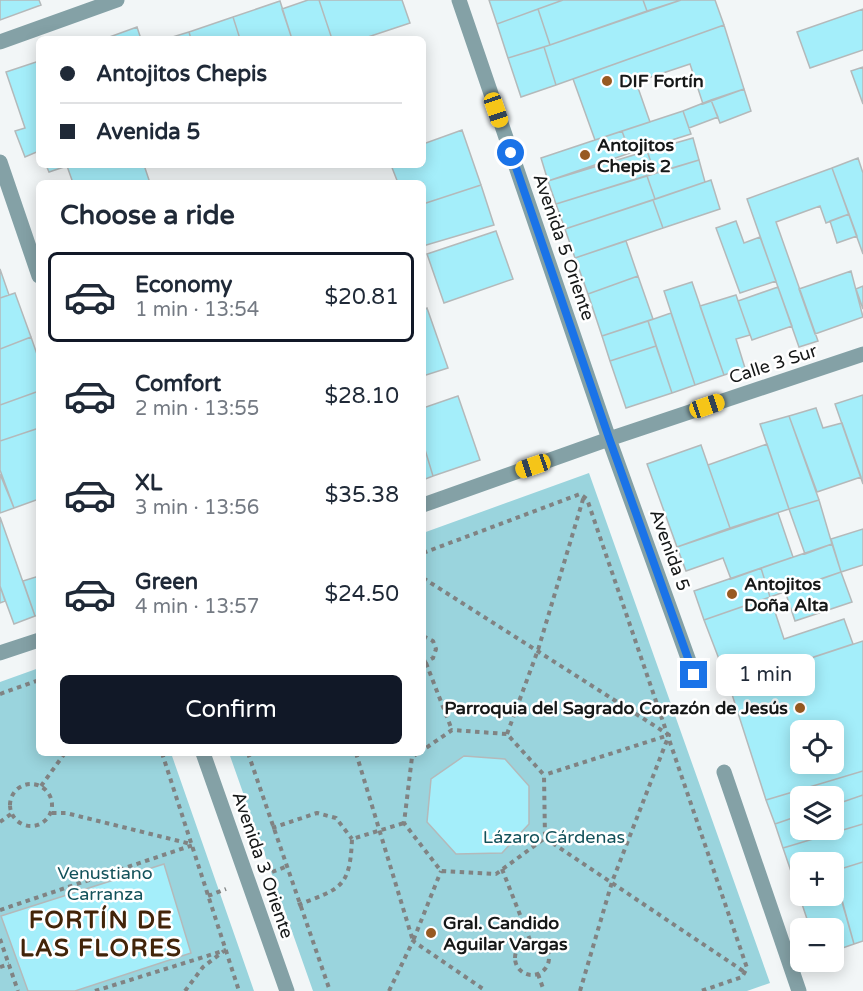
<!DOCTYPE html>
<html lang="en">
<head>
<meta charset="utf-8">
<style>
  :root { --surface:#fff; --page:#f2f2f3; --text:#1f2937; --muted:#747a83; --line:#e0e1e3; --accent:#111827 }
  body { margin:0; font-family:"Varela Round",sans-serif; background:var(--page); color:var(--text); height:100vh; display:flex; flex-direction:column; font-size:22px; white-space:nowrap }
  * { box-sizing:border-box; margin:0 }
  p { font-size:20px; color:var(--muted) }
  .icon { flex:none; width:33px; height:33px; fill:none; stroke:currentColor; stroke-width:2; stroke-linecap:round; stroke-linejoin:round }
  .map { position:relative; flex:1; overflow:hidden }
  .side { position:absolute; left:36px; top:180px; width:390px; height:576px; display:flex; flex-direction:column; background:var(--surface); border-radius:9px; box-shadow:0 3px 15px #0003 }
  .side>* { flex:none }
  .guide { position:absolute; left:36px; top:36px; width:390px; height:132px; border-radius:9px; box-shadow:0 3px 15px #0003; display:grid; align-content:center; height:132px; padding:0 24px; background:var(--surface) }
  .controls { position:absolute; left:790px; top:720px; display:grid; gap:12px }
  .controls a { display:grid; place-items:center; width:54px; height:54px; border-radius:9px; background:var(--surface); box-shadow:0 3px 15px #0003; font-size:30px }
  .end { position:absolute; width:27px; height:27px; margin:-14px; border:8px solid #1a73e8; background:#fff; box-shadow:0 0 0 3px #fff }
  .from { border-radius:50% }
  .bubble { position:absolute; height:42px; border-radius:9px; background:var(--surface); box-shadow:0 3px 15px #0003; font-size:20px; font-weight:600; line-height:42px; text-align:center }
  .car { position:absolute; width:18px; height:36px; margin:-18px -9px; border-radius:8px; box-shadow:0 0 4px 2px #0007; background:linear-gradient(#f5c518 24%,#345 0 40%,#f5c518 0 76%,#345 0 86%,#f5c518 0) }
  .guide b { display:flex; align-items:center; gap:21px; height:57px; font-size:22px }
  .guide b+b { border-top:2px solid var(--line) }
  .guide i { width:15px; height:15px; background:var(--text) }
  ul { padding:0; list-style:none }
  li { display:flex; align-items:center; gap:18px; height:90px; margin:0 12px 9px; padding:0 12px; border:3px solid transparent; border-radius:9px }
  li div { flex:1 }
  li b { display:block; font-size:22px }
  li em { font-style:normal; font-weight:600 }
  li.selected { border-color:var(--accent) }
  li>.icon { width:54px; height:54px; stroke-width:1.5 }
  h2 { padding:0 24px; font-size:27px; line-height:72px }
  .cta { display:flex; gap:12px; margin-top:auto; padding:12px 24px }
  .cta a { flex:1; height:69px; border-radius:9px; background:var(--accent); color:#fff; font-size:24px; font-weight:600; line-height:69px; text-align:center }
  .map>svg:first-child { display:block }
  .green { fill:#9ad4dd }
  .building { fill:#a4eefa; stroke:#b4b9ba; stroke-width:1.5; fill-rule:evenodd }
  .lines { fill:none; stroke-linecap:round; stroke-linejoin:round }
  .path { stroke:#808383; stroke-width:4; stroke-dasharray:4.5 4.5; stroke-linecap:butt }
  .minor { stroke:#84a1a6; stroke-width:15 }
  .route { stroke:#1a73e8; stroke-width:8 }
  .poi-dot { fill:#985a21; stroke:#fff; stroke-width:2 }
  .labels { text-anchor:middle; stroke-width:5; stroke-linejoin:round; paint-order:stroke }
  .poi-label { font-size:18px; font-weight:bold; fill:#161818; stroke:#fff; text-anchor:start }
  .street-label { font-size:18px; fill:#161818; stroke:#fff }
  .park-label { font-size:18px; fill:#13525b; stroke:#fff }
  .district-label { font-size:24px; font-weight:bold; letter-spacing:1.5px; fill:#422409; stroke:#fff }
</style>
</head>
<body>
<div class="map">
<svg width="863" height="991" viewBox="0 0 863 991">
  <rect width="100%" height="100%" fill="#f2f6f7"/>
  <!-- green -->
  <path class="green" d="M 589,473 L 770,983 L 747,991 L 313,991 L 229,753 L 423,753 L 423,533 Z
    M 39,668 L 39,753 L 171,753 L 254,991 L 0,991 L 0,682 Z"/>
  <!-- building -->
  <path class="building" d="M 0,0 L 39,0 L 41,5 L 0,20 Z
    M 308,0 L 319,0 L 332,39 L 292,39 L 282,9 Z
    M 319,0 L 402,0 L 410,23 L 362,39 L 332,39 Z
    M 489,0 L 563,0 L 497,24 Z
    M 563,0 L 643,0 L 647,11 L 550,45 L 538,9 Z
    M 643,0 L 681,0 L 647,11 Z
    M 681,0 L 715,0 L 724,25 L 556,85 L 544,47 Z
    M 280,1 L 292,39 L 240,39 L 233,17 Z
    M 538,9 L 550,45 L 508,58 L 497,24 Z
    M 863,9 L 863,50 L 810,68 L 797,32 Z
    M 233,17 L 240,39 L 191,39 L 189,32 Z
    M 724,25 L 744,89 L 703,104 L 690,64 L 636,82 L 650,122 L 595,140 L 573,79 Z
    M 137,27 L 141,39 L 104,39 Z
    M 189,32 L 191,39 L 166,39 Z
    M 544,47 L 556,85 L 521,97 L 508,58 Z
    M 39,61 L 39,151 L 25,157 L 15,131 L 25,128 L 6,72 Z
    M 863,67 L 863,104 L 851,71 Z
    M 744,89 L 751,111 L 720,123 L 711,100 Z
    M 711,100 L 718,117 L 689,128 L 683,111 Z
    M 683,111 L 691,134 L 630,153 L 622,131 Z
    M 462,130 L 481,185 L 423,204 L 423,183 L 398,183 L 391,165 L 423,165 L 423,144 Z
    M 622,131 L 630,153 L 548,181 L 541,158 Z
    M 693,138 L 699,160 L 655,173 L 647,151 Z
    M 647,151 L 655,173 L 556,204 L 548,181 Z
    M 858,158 L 863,173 L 863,254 L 832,168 Z
    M 699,160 L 705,182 L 655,199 L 647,176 Z
    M 46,165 L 144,165 L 150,183 L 73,183 L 67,166 L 49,172 Z
    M 832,168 L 849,214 L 826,223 L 820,206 L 776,222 L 818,341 L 799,347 L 747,199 Z
    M 647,176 L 655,199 L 565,229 L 556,204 Z
    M 711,180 L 720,209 L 663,228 L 653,200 Z
    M 481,185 L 494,225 L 423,246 L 423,204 Z
    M 653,200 L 663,228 L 575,258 L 565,229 Z
    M 849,214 L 857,236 L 837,243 L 830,221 Z
    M 736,221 L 744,243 L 760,237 L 776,281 L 740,293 L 716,228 Z
    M 496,231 L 513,279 L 444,303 L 427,254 Z
    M 626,241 L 638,276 L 588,294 L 575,258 Z
    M 0,269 L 9,295 L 0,298 Z
    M 851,271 L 863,317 L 815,334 L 799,289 Z
    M 638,276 L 653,319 L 602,336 L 588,294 Z
    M 692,282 L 724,375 L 695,385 L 664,291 Z
    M 863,286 L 863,309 L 856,289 Z
    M 778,287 L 792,326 L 752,340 L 738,301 Z
    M 15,293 L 31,337 L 0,349 L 0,298 Z
    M 736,295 L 750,335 L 736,339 L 745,368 L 724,375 L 700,306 Z
    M 427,308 L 448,368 L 423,376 L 423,310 Z
    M 671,313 L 695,385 L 672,393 L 648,321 Z
    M 648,321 L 656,346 L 610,361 L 602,336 Z
    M 31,337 L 39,360 L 39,391 L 0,405 L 0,349 Z
    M 656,346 L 672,393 L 626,408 L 610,361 Z
    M 39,391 L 39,428 L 0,441 L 0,405 Z
    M 863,395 L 863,484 L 835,404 Z
    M 458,396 L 480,460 L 433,476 L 423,443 L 423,408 Z
    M 816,408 L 823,428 L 842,423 L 861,477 L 817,492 L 789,416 Z
    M 789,416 L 819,500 L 789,509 L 760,424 Z
    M 39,428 L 39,499 L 14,508 L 0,470 L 0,441 Z
    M 423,443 L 433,476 L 423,480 Z
    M 767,444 L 789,509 L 730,528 L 708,465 Z
    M 701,445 L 730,528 L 677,547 L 647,464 Z
    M 0,474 L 14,508 L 0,513 Z
    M 819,500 L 832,544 L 805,554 L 789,509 Z
    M 778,513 L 793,557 L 731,579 L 723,558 L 686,571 L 677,547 Z
    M 0,517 L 35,616 L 14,624 L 0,586 Z
    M 863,529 L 863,565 L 841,572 L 831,539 Z
    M 832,544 L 841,572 L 770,597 L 761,568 Z
    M 761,568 L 770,597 L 704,620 L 694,591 Z
    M 841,572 L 852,602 L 795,621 L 785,591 Z
    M 39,576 L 39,615 L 35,616 L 23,581 Z
    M 0,586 L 5,601 L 0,603 Z
    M 770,597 L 784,639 L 844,619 L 853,644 L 729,685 L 704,620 Z
    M 863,641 L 863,771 L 766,800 L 729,685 ZM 801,730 L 834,730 L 834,764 L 801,764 Z
    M 464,756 L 505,759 L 529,786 L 529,824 L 502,853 L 456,854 L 427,822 L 431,779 Z
    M 863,771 L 863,795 L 834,805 L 834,796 L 801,796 L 801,815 L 775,824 L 766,800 Z
    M 863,795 L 863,824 L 783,848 L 775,824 L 801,815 L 801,830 L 834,830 L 834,805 Z
    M 863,824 L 863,862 L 834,871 L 834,862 L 801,862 L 801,881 L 795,883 L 783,848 Z
    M 863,862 L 863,941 L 854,944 L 834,871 Z
    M 164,864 L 191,953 L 75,991 L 28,991 L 1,916 Z
    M 834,874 L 854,944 L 834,951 L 834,928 L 810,928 L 795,883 L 801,881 L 801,896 L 834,896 Z"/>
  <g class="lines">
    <!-- path -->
    <path class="path" d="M 423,553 L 580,494 L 587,499 L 747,968 L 742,977 L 701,991
      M 423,578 L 669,735 L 544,775
      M 423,636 L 433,641 L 436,649 L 433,658 L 424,663
      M 426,663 L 452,730
      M 0,694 L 39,680
      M 507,734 L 538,650 L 584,496
      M 162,753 L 239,991
      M 248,753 L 330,991
      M 356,753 L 413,941 L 441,871
      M 418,753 L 412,757 L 404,823 L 441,871 L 496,874 L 545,838 L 544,775 L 507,734 L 452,730 L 423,750
      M10 805a21 21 0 1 1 42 0a21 21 0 1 1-42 0Z
      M 41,786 L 65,753
      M 52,813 L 66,813 L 191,844
      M 0,822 L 11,814
      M 272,828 L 317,813 L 336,818 L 352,839
      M 545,838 L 746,973
      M 502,869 L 530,940
      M 272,872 L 285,867
      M 208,896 L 226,889
      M 298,905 C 341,888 350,888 352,839 L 404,823
      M 0,910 L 193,845
      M 0,939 L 18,991
      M515 958a17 17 0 1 1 34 0a17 17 0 1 1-34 0Z
      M 0,967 L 9,964
      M 538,974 L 544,991
      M 95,991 L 226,950
      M 185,991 L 203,967 L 224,951
      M 389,991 L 413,941 L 486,991
      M 580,991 L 612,882 L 669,735"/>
    <!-- minor -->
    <path class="minor" d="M 459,0 L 609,439 L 694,675
      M 0,42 L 117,0
      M 0,162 L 39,276
      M 423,505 L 609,439 L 863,354
      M 0,653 L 39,640
      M 203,753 L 287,991
      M 724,772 L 799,991"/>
  </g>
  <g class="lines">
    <!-- route -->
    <path class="route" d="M 511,153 L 609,438 L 694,675"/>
  </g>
  <!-- markers -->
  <g class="poi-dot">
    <circle cx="607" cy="81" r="6"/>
    <circle cx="585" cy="155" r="6"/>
    <circle cx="732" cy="594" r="6"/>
    <circle cx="800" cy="708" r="6"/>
    <circle cx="431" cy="933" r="6"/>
  </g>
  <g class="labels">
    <!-- poi labels -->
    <g class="poi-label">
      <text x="619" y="87">DIF Fortín</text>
      <text x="597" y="151">Antojitos<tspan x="597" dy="21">Chepis 2</tspan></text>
      <text x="744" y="590">Antojitos<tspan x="744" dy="21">Doña Alta</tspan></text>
      <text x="788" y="714" text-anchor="end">Parroquia del Sagrado Corazón de Jesús</text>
      <text x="443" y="929">Gral. Candido<tspan x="443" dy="21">Aguilar Vargas</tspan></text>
    </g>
    <!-- street labels -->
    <g class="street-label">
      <text transform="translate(564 247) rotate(71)" y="6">Avenida 5 Oriente</text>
      <text transform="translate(773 364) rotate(-18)" y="6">Calle 3 Sur</text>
      <text transform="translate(670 550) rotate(70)" y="6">Avenida 5</text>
      <text transform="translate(263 865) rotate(71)" y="6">Avenida 3 Oriente</text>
    </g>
    <!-- park labels -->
    <g class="park-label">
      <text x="554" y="843">Lázaro Cárdenas</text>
      <text x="105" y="879">Venustiano<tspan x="105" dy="21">Carranza</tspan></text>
    </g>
    <!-- district labels -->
    <g class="district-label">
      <text x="101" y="928">FORTÍN DE<tspan x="101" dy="28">LAS FLORES</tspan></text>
    </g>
  </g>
</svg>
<div class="controls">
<a><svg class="icon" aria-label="locate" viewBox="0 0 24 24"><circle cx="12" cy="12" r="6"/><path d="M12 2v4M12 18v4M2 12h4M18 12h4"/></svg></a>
<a><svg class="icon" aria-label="layers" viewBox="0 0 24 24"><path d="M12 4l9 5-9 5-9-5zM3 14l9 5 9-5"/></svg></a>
<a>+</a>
<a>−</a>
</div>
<i class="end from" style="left:511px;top:153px"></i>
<i class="end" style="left:694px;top:675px"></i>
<div class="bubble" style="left:716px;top:654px;width:99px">1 min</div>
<i class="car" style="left:496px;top:110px;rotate:161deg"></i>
<i class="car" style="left:707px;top:406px;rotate:71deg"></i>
<i class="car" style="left:533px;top:466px;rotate:251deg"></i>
<div class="guide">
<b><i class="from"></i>Antojitos Chepis</b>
<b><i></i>Avenida 5</b>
</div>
<section class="side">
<h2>Choose a ride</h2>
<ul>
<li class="selected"><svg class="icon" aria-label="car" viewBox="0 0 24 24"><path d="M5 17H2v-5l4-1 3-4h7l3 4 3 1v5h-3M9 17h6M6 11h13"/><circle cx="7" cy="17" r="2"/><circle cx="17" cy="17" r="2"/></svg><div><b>Economy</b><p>1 min · 13:54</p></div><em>$20.81</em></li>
<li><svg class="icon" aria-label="car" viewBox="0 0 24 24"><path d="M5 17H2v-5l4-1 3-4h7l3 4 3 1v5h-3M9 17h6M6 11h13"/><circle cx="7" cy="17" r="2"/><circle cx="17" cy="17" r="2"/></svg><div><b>Comfort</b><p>2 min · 13:55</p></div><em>$28.10</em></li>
<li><svg class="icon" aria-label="car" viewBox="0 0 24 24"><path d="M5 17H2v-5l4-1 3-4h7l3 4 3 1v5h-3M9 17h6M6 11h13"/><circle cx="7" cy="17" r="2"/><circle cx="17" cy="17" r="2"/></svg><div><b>XL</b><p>3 min · 13:56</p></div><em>$35.38</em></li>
<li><svg class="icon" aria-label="car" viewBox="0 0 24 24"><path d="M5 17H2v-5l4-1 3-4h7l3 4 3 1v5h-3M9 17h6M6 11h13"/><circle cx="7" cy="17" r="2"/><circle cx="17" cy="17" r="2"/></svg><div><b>Green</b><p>4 min · 13:57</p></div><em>$24.50</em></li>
</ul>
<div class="cta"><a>Confirm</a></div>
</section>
</div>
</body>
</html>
